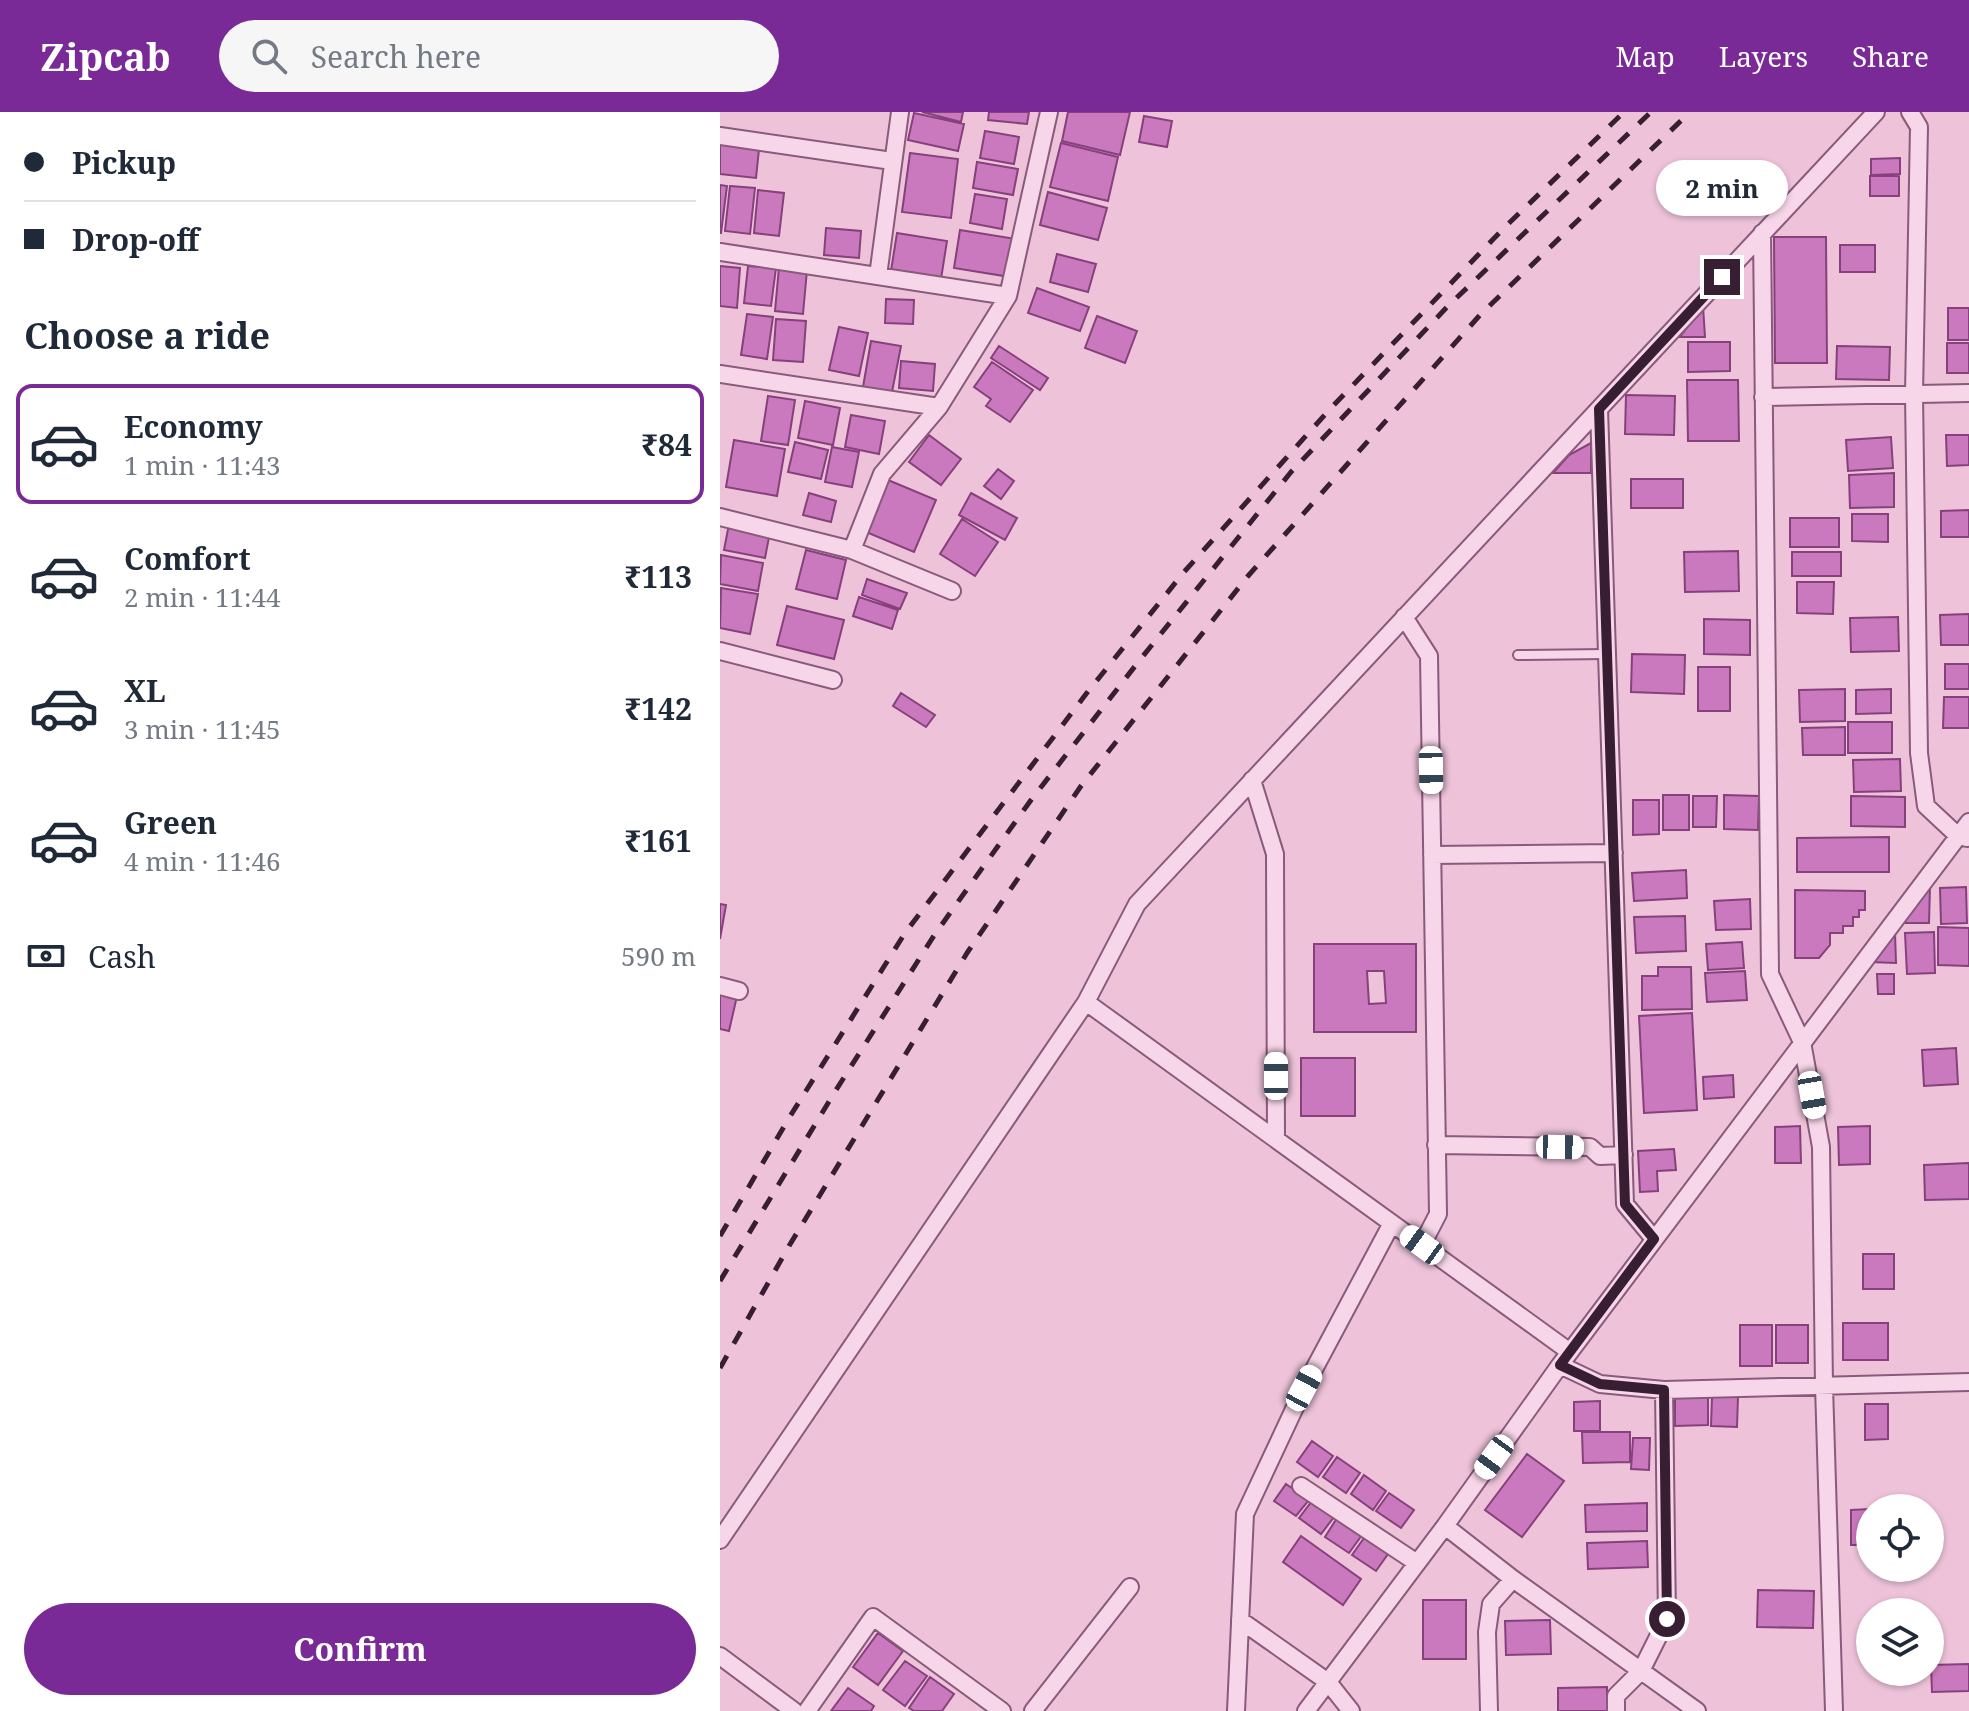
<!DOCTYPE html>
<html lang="en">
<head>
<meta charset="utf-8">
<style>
  :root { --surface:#fff; --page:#f6f6f7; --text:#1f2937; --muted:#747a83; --line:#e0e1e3; --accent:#7a2a96 }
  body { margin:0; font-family:"Noto Serif",serif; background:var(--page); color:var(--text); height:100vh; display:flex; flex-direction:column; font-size:30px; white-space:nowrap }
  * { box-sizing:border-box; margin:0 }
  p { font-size:26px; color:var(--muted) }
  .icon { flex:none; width:44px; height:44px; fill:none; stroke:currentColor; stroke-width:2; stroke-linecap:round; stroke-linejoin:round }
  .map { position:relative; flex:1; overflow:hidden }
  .sheet { display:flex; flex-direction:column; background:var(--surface); width:720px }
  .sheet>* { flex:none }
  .top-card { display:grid; align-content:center; height:176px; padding:0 24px; background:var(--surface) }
  .tools { position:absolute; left:1136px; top:1382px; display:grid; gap:16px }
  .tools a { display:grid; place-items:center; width:88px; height:88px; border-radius:50%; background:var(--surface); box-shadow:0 2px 6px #0004; font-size:40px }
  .end { position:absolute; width:36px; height:36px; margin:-18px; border:10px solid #371e32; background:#fff; box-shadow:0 0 0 4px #fff }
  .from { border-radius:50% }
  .bubble { position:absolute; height:56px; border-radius:28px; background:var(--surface); box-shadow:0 2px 6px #0004; font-size:26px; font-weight:700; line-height:56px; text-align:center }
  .car { position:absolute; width:24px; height:48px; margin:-24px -12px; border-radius:10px; box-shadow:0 0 6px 2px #0007; background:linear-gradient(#fff 24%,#345 0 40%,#fff 0 76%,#345 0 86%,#fff 0) }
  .top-card b { display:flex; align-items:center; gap:28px; height:76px; font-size:30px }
  .top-card b+b { border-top:2px solid var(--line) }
  .top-card i { width:20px; height:20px; background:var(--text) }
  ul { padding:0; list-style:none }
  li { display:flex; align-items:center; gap:24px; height:120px; margin:0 16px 12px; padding:0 8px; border:4px solid transparent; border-radius:16px }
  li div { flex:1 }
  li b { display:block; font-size:30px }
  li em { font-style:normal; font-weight:700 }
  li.current { border-color:var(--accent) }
  li>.icon { width:72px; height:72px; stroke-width:1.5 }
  h2 { padding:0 24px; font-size:36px; line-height:96px }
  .pay { display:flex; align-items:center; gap:20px; height:88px; padding:0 24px; font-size:30px }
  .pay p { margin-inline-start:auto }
  .cta { display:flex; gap:16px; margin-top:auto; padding:16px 24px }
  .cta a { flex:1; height:92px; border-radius:48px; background:var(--accent); color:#fff; font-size:32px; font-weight:700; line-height:92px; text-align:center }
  header { display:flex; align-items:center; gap:48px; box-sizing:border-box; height:112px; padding:0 40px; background:var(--accent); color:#fff }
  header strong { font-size:38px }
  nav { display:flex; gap:44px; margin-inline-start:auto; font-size:28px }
  .search { width:560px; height:72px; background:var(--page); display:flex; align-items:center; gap:20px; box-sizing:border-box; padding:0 28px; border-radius:44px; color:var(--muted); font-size:30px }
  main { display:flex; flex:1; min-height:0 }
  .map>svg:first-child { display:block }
  .building { fill:#cb79be; stroke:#86407c; stroke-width:2; fill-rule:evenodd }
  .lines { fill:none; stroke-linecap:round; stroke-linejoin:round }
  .lane-casing { stroke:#885a7b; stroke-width:12 }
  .street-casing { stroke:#885a7b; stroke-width:20 }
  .lane { stroke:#f8d6e9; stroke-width:8 }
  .street { stroke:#f8d6e9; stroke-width:16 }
  .rail { stroke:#371e32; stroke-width:5; stroke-dasharray:14 14; stroke-linecap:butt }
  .route { stroke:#371e32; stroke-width:10 }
</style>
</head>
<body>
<header>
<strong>Zipcab</strong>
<div class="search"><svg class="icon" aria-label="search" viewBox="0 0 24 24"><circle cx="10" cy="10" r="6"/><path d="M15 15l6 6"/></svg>Search here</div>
<nav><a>Map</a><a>Layers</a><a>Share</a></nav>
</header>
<main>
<section class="sheet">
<div class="top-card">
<b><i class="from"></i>Pickup</b>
<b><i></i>Drop-off</b>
</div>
<h2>Choose a ride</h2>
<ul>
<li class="current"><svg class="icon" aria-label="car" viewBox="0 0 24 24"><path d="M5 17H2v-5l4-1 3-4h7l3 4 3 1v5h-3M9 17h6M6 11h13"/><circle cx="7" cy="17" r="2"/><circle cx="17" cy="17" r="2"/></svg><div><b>Economy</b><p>1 min · 11:43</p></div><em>₹84</em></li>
<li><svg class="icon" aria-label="car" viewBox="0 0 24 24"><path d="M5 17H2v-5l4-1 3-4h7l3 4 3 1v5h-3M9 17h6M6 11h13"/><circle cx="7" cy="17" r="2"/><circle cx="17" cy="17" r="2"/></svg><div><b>Comfort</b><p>2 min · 11:44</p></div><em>₹113</em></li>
<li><svg class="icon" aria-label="car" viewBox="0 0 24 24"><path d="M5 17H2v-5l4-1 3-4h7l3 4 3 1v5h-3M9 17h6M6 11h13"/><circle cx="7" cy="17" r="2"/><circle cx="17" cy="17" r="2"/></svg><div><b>XL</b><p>3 min · 11:45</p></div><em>₹142</em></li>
<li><svg class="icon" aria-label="car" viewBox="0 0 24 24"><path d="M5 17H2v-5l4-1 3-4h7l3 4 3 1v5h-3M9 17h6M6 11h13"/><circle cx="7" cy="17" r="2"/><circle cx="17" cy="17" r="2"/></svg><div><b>Green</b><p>4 min · 11:46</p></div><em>₹161</em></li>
</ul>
<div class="pay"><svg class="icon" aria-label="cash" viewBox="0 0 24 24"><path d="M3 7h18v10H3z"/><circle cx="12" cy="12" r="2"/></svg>Cash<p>590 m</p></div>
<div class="cta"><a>Confirm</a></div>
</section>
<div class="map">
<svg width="1249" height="1599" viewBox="0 0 1249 1599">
  <rect width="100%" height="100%" fill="#eec3da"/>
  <!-- building -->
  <path class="building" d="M 202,0 L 243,0 L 241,10 Z
    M 269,0 L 309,0 L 307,12 L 268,8 Z
    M 348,0 L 410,0 L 400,43 L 342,29 Z
    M 194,1 L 244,12 L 238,39 L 188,28 Z
    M 424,4 L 452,9 L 447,35 L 419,30 Z
    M 265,19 L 299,25 L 294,52 L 260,46 Z
    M 341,31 L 398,45 L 388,89 L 330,75 Z
    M 0,32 L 39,37 L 36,66 L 0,62 Z
    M 190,41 L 238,47 L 231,106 L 182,100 Z
    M 1180,46 L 1180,62 L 1151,63 L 1151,47 Z
    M 257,50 L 298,57 L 293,83 L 253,76 Z
    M 1150,64 L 1179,64 L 1179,84 L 1150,84 Z
    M 0,73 L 7,74 L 1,121 L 0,121 Z
    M 10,74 L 35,76 L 30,122 L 5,119 Z
    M 38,78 L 64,81 L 59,124 L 34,121 Z
    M 328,80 L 387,96 L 378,128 L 320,113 Z
    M 255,82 L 287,87 L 282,117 L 250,111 Z
    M 106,116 L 141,119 L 139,146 L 104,143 Z
    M 240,118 L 296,127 L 290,165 L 234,156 Z
    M 177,121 L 227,129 L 221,167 L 171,159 Z
    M 1054,125 L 1106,125 L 1107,251 L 1055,251 Z
    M 1120,133 L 1155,133 L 1155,160 L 1120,160 Z
    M 337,142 L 376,152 L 368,180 L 330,170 Z
    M 0,154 L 20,156 L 17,196 L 0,194 Z
    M 28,154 L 56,156 L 51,194 L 24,191 Z
    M 59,155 L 87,158 L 83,202 L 55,199 Z
    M 317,176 L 369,195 L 360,219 L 308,201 Z
    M 166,187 L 194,188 L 193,212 L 165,211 Z
    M 983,194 L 985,225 L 960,225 Z
    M 1228,196 L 1249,196 L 1249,228 L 1228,228 Z
    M 27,202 L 53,205 L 47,247 L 21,243 Z
    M 377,204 L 417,219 L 405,251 L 365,236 Z
    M 56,207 L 86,209 L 83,250 L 53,248 Z
    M 119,215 L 148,221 L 139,264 L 109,258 Z
    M 151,229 L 181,234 L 172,280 L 143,275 Z
    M 968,230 L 1010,230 L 1010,259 L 968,260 Z
    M 1227,231 L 1249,231 L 1249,261 L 1227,261 Z
    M 279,234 L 328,266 L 320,278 L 271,246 Z
    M 1117,234 L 1170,235 L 1169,268 L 1116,267 Z
    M 181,249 L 215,252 L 213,279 L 179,276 Z
    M 272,250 L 313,278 L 290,310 L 266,294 L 271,287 L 254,275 Z
    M 967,268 L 1018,268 L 1019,329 L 968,329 Z
    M 906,283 L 955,284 L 954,323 L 905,322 Z
    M 48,284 L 75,288 L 68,333 L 41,329 Z
    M 85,289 L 120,296 L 113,333 L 78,326 Z
    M 131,303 L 165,309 L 159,342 L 125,335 Z
    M 209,323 L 241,347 L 221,373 L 189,350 Z
    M 1226,323 L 1249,323 L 1249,353 L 1227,354 Z
    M 1171,325 L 1173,356 L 1128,359 L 1126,328 Z
    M 14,328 L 65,337 L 57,384 L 6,375 Z
    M 75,330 L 108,338 L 101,367 L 68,360 Z
    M 871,331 L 871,361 L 833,361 L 849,343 Z
    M 112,335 L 139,340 L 132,375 L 105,370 Z
    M 278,357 L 294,369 L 281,387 L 264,374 Z
    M 1174,361 L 1174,395 L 1130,396 L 1129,363 Z
    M 911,367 L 963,367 L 963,396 L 911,396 Z
    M 168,368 L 216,388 L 194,440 L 146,420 Z
    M 89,381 L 116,389 L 111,410 L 83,403 Z
    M 251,381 L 297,406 L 285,428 L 239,403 Z
    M 1249,398 L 1249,425 L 1221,425 L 1221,399 Z
    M 1132,402 L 1168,402 L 1168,430 L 1132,429 Z
    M 1070,406 L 1119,406 L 1119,435 L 1070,435 Z
    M 242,407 L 278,430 L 255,464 L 220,442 Z
    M 9,412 L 50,420 L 45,446 L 4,438 Z
    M 86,438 L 126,448 L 117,487 L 76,477 Z
    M 1018,439 L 1019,479 L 965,480 L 964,440 Z
    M 1072,440 L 1121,440 L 1121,464 L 1072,464 Z
    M 1,443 L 43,451 L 38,479 L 0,472 Z
    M 147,467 L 187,481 L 180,497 L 142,483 Z
    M 1077,470 L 1114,470 L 1113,502 L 1077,501 Z
    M 1,476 L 38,482 L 30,522 L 0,516 Z
    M 139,485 L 178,498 L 172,517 L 133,504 Z
    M 67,494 L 124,508 L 114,547 L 57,533 Z
    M 1249,502 L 1249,533 L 1221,533 L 1220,503 Z
    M 1178,505 L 1179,539 L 1131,540 L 1130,506 Z
    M 984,507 L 1030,508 L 1030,543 L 984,542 Z
    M 912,542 L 965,543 L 964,582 L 911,580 Z
    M 1225,552 L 1249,552 L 1249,577 L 1225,577 Z
    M 978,555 L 1010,555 L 1010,599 L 978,599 Z
    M 1125,577 L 1125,609 L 1080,610 L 1079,578 Z
    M 1171,577 L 1171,601 L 1136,602 L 1136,578 Z
    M 181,581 L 215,603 L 206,615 L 173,594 Z
    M 1224,585 L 1249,585 L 1249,616 L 1223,616 Z
    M 1128,610 L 1172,610 L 1172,641 L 1128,641 Z
    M 1125,615 L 1125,643 L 1083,643 L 1082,616 Z
    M 1180,647 L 1181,679 L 1134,680 L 1133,648 Z
    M 943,683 L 969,683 L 969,718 L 943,718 Z
    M 1004,683 L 1039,684 L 1038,718 L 1004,717 Z
    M 973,684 L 997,684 L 996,715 L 973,715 Z
    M 1131,684 L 1185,685 L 1185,715 L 1131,714 Z
    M 913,688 L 939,688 L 939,722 L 913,723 Z
    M 1169,725 L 1169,760 L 1077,760 L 1077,726 Z
    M 966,758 L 967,786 L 914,789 L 912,761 Z
    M 1210,774 L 1209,811 L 1179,811 Z
    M 1246,775 L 1247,811 L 1221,812 L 1220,776 Z
    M 1075,778 L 1145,779 L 1145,798 L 1139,798 L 1139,805 L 1133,805 L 1133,814 L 1123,814 L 1123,821 L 1110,821 L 1110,833 L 1099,846 L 1075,846 Z
    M 1030,787 L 1031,817 L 996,818 L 994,789 Z
    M 0,792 L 6,793 L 0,827 Z
    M 965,804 L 966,839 L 916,841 L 914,805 Z
    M 1218,815 L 1249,816 L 1249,854 L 1218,853 Z
    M 1214,820 L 1215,861 L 1187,862 L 1185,821 Z
    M 1175,821 L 1176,851 L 1151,850 Z
    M 1022,830 L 1024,856 L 988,858 L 986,832 Z
    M 594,832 L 696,832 L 696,920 L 594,920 ZM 647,859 L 664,859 L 666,891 L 649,892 Z
    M 938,855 L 971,855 L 972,897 L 922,898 L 922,864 L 938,864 Z
    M 1025,859 L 1027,888 L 987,890 L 985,861 Z
    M 1157,862 L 1174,862 L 1174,882 L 1158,882 Z
    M 0,880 L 17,884 L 9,919 L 0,917 Z
    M 972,901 L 977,998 L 924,1001 L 919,904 Z
    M 1236,936 L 1238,972 L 1204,974 L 1202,938 Z
    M 581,946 L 635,946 L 635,1004 L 581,1004 Z
    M 1013,963 L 1014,985 L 984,987 L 983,965 Z
    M 1080,1014 L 1081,1051 L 1055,1051 L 1055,1015 Z
    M 1150,1014 L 1150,1052 L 1119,1053 L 1118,1015 Z
    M 954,1037 L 956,1058 L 937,1059 L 938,1079 L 920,1080 L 918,1039 Z
    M 1249,1051 L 1249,1087 L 1205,1088 L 1204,1053 Z
    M 1143,1142 L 1174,1142 L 1174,1177 L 1143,1177 Z
    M 1123,1211 L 1168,1211 L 1168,1248 L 1123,1248 Z
    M 1020,1213 L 1052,1213 L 1052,1254 L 1020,1254 Z
    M 1056,1213 L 1088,1213 L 1088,1251 L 1056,1251 Z
    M 955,1285 L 988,1285 L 988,1313 L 955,1314 Z
    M 992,1285 L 1018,1285 L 1017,1315 L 991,1314 Z
    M 880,1289 L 880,1319 L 854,1319 L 854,1290 Z
    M 1145,1292 L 1168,1292 L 1168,1327 L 1145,1328 Z
    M 862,1320 L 910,1320 L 910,1350 L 863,1351 Z
    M 913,1326 L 930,1326 L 929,1358 L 911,1357 Z
    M 592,1329 L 613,1344 L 598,1365 L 577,1350 Z
    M 807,1342 L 844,1369 L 802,1425 L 765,1398 Z
    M 617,1345 L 640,1361 L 626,1381 L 603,1365 Z
    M 644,1363 L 666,1379 L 653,1398 L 631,1382 Z
    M 566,1372 L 589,1388 L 576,1404 L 554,1389 Z
    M 669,1381 L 694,1398 L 681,1416 L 656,1399 Z
    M 592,1389 L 614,1405 L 601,1422 L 579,1406 Z
    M 927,1391 L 927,1419 L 866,1420 L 865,1393 Z
    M 1150,1397 L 1150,1433 L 1131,1433 L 1131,1398 Z
    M 617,1406 L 642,1423 L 629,1441 L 605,1425 Z
    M 581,1424 L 641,1467 L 623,1493 L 563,1450 Z
    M 644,1426 L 668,1442 L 656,1459 L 632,1443 Z
    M 927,1429 L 928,1455 L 868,1457 L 867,1431 Z
    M 1038,1478 L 1094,1479 L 1093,1516 L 1037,1515 Z
    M 703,1488 L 746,1488 L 746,1547 L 703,1547 Z
    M 830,1508 L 831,1542 L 786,1543 L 785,1509 Z
    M 158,1521 L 183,1539 L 158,1573 L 133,1555 Z
    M 185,1549 L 207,1564 L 185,1594 L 163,1578 Z
    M 1249,1552 L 1249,1579 L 1212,1580 L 1211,1553 Z
    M 210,1565 L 234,1582 L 222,1599 L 194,1599 L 189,1596 Z
    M 887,1575 L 887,1599 L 838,1599 L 838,1576 Z
    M 128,1576 L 154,1594 L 151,1599 L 111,1599 Z"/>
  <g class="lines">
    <defs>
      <path id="lane" d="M 798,543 L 886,542"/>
      <path id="street" d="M 1190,0 L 1199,15 L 1194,282 L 1199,641 L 1206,694 L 1237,723 L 1247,726
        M 0,24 L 172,49
        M 1042,121 L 1050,862 L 1082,930 L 1101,1035 L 1104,1274 L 1114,1599
        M 0,140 L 288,184
        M 158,164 L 180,0
        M 0,262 L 219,295
        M 1043,285 L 1249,281
        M 879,297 L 905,1092 L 934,1127
        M 0,405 L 132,438 L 232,479
        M 132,438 L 162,362 L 219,295 L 288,184 L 329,0
        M 684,505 L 709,544 L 718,1102 L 702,1133
        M 0,539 L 113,568
        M 532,668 L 555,742 L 556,1027
        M 712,743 L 894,741
        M 0,874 L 19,879
        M 366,890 L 850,1240
        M 716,1033 L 870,1035 L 880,1044 L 904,1043
        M 840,1253 L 880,1272 L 944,1278 L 1249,1270
        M 581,1374 L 697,1451
        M 725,1414 L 793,1467 L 977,1599
        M 0,1428 L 366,890 L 417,792 L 1156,0
        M 520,1508 L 608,1570 L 631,1599
        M 0,1544 L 74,1599
        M 87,1599 L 153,1505 L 282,1599
        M 313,1599 L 410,1475
        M 516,1599 L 525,1402 L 584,1276 L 672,1111
        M 586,1599 L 725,1414 L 840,1253 L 1249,710
        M 769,1599 L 767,1520 L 771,1492 L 793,1467
        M 896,1599 L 896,1584 L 921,1559 L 947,1507 L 944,1278"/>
    </defs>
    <!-- lane casing -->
    <use href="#lane" class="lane-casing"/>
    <!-- street casing -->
    <use href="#street" class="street-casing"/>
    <!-- lane -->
    <use href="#lane" class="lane"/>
    <!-- street -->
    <use href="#street" class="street"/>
    <!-- rail -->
    <path class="rail" d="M 0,1124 L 69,1006 L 185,821 L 366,582 L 464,460 L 610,297 L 784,116 L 904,0
      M 0,1169 L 116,978 L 215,822 L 311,688 L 419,549 L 571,360 L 728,194 L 931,0
      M 0,1256 L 69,1134 L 247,841 L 361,674 L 528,464 L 760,203 L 970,0"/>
  </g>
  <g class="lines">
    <!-- route -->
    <path class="route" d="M 947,1507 L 944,1278 L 880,1272 L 840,1253 L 934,1127 L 905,1092 L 879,297 L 1002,165"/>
  </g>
</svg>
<div class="tools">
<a><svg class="icon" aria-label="locate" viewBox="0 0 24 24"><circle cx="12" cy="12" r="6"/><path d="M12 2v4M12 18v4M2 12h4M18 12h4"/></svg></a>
<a><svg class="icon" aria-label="layers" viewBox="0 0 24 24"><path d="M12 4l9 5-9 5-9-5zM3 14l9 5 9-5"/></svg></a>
</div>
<i class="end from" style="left:947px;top:1507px"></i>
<i class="end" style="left:1002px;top:165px"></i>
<div class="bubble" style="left:936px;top:48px;width:132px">2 min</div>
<i class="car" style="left:711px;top:658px;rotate:179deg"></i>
<i class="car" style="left:556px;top:964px;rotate:0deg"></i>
<i class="car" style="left:1092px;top:983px;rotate:170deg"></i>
<i class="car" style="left:840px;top:1035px;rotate:91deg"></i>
<i class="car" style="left:702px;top:1133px;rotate:306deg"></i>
<i class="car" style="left:584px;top:1276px;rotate:28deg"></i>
<i class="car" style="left:774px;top:1345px;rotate:216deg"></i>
</div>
</main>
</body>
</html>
